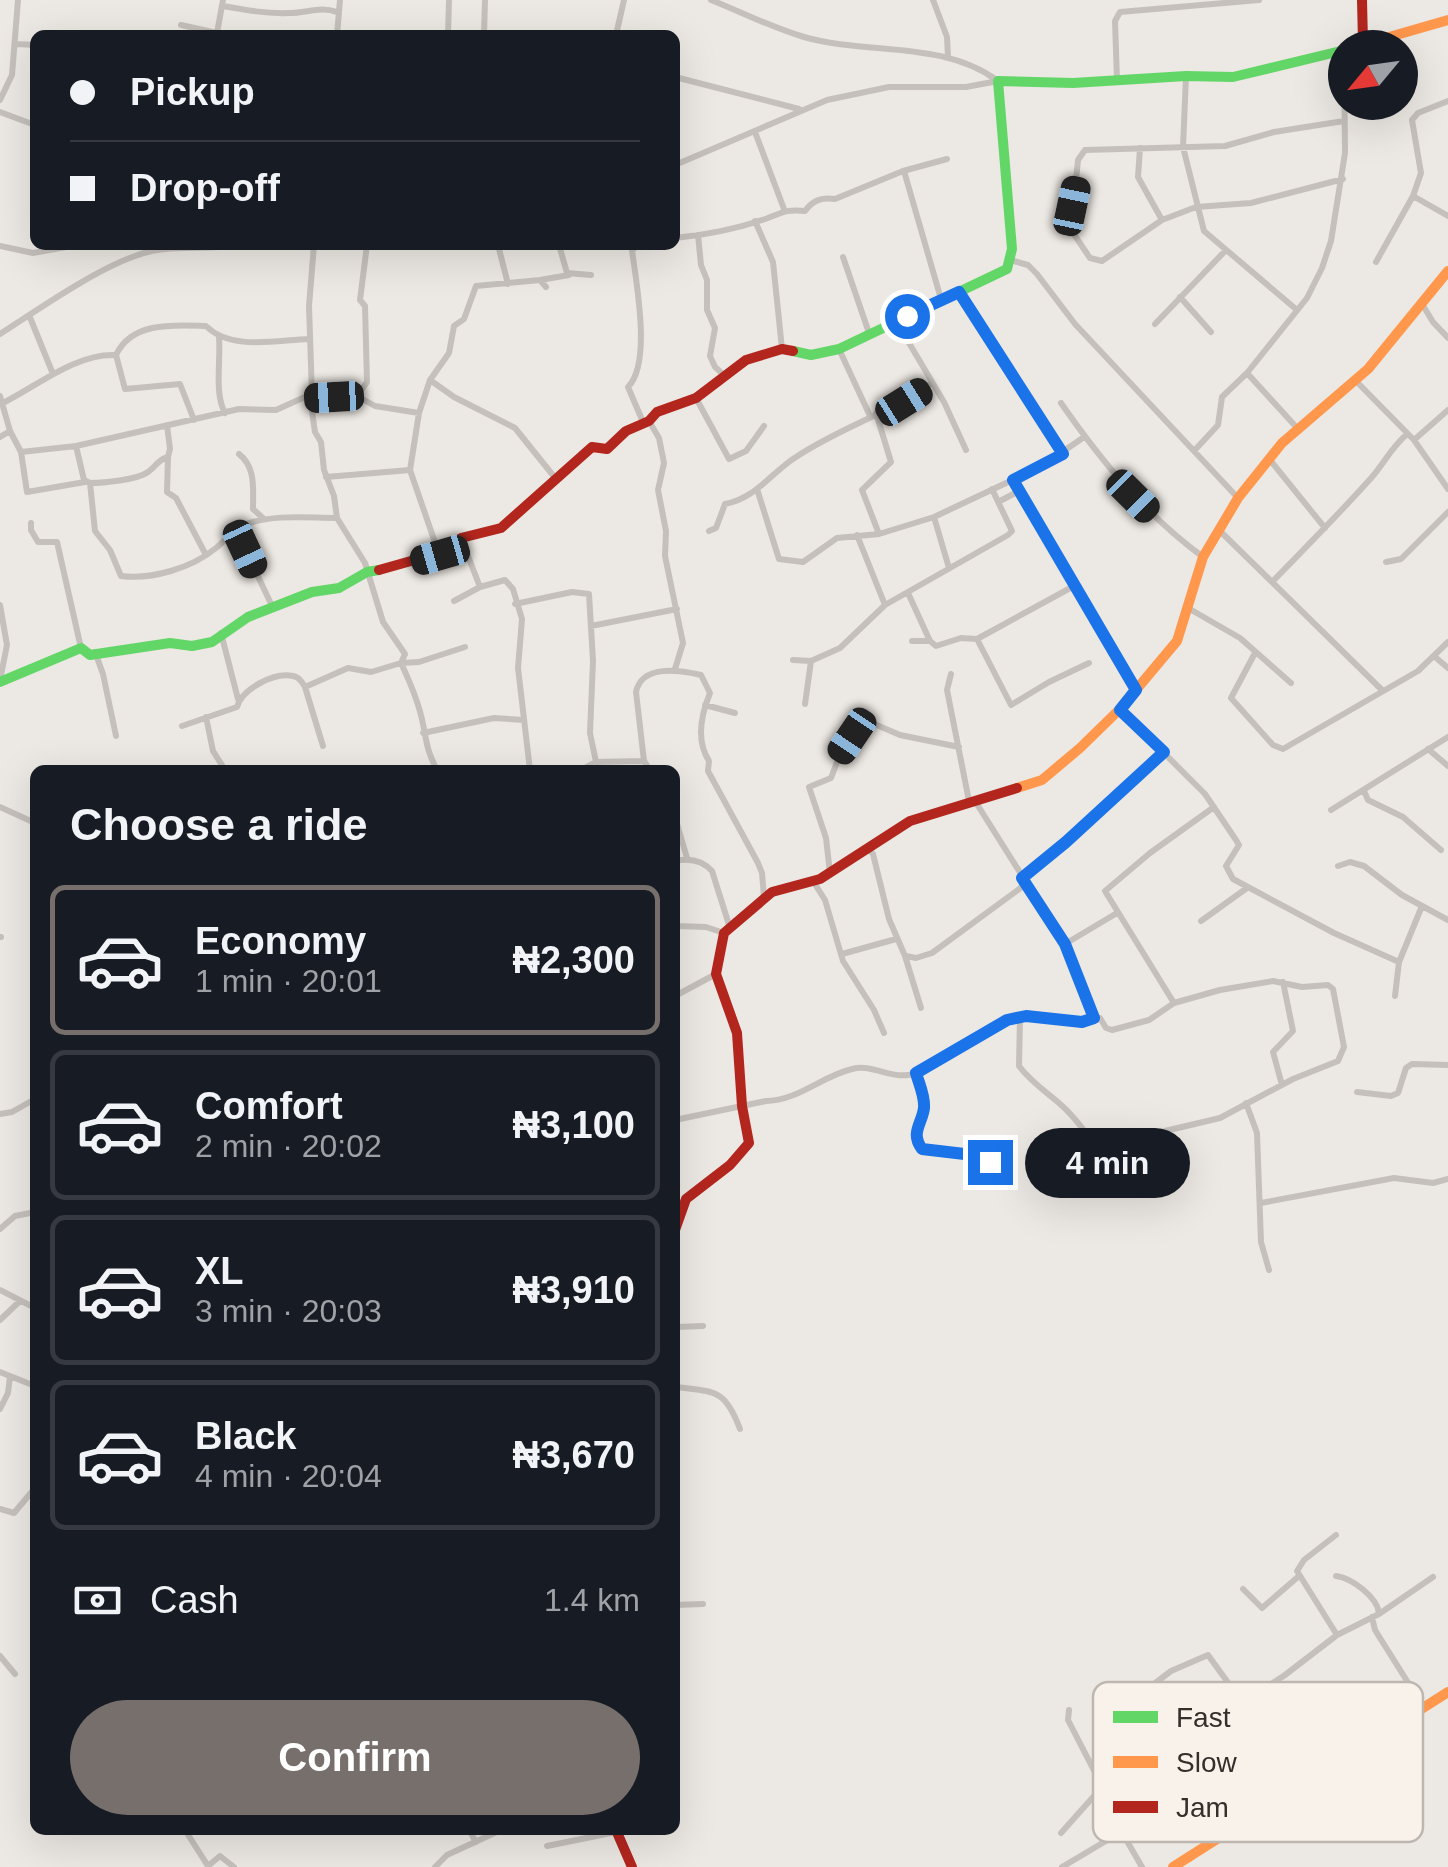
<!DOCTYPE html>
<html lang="en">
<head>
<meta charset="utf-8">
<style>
  :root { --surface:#171b24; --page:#242831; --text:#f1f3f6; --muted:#9ea1a6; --line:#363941; --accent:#766f6b }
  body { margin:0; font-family:Helvetica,sans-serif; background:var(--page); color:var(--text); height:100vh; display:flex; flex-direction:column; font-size:38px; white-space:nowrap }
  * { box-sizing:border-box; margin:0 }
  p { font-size:32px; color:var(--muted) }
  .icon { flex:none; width:55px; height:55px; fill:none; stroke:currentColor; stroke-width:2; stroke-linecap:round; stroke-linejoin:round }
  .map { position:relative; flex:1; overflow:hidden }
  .details { position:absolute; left:30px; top:765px; width:650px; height:1070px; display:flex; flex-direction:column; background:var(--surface); border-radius:15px; box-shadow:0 10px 40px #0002 }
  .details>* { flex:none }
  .top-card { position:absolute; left:30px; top:30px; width:650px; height:220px; border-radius:15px; box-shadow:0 10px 40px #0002; display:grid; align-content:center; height:220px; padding:0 40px; background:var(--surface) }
  .needle { width:65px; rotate:241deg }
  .tools { position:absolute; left:1328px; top:30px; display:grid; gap:20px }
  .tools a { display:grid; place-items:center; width:90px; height:90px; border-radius:50%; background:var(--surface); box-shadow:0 10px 40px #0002; font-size:50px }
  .end { position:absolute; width:45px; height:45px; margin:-22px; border:12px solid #1a73e8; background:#fff; box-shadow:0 0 0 5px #fff }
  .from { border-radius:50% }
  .bubble { position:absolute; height:70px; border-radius:35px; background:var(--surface); box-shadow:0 10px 40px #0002; font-size:32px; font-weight:700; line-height:70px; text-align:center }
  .car { position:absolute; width:30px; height:60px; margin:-30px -15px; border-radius:12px; box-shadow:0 0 8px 2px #0007; background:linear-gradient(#222 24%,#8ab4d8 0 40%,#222 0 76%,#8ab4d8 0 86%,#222 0) }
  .top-card b { display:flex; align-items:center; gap:35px; height:95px; font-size:38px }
  .top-card b+b { border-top:2px solid var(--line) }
  .top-card i { width:25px; height:25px; background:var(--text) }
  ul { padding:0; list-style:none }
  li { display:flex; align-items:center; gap:30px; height:150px; margin:0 20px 15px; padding:0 20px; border:5px solid var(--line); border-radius:15px }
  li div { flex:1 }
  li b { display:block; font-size:38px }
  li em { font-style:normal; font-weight:700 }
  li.active { border-color:var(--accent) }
  li>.icon { width:90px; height:90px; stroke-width:1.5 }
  h2 { padding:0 40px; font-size:45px; line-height:120px }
  .pay { display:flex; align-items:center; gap:25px; height:110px; padding:0 40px; font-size:38px }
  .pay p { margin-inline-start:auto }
  .action { display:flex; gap:20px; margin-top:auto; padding:20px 40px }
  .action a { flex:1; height:115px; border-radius:60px; background:var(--accent); color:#fff; font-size:40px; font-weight:700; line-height:115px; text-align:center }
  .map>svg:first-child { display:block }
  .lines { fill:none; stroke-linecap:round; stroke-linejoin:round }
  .street { stroke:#c5c0bc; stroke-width:6 }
  .fast { stroke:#63d668; stroke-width:10 }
  .slow { stroke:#ff974d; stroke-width:10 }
  .jam { stroke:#b3261e; stroke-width:10 }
  .route { stroke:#1a73e8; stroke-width:12 }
  .key { fill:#f8f2eb; stroke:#beb7b1; stroke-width:2.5 }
  .key-label { font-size:28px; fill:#362e2a }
</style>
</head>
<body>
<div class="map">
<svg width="1448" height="1867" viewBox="0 0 1448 1867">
  <rect width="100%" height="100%" fill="#ece8e3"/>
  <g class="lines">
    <!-- street -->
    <path class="street" d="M 711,0 C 741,12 773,28 804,37 C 867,55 943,40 998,81
      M 933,0 L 947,37 L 948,57
      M 223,6 C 245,10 267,14 289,13 C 307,13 320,6 337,12
      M 181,25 L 217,33
      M 217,33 L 223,0
      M 337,35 L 340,0
      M 448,35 L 449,0
      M 484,35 L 485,0
      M 616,35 L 624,0
      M 17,44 L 35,45
      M 1186,76 L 1183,147 L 1204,231 L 1297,310
      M 675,77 L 799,109
      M 1117,80 L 1115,21 L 1120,12 L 1259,0
      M 0,100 L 12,75 L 18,0
      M 0,112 L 35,125
      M 755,132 L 784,209
      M 1140,148 L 1138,177 L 1162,220
      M 675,165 L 827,100 L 889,87 L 966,87 L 998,81
      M 904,171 L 941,299
      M 1343,179 L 1251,203 L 1196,207 L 1162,220 L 1102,261 L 1090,258 L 1071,230 L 1078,160 L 1085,150 L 1225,146 L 1274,132 L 1344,121
      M 1413,196 L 1448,216
      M 755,221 L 773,262 L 782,349
      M 698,235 L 701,265 L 707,280 L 707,310 L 715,328 L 710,356 L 715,367 L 725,376
      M 675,238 C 705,235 740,228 768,218 C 783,212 788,209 805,211 C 813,200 822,197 835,199 L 903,171 L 947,159
      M 314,245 L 309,306 L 312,395 L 307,396 L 310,398 L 315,432 L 321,442 L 324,470 L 334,496 L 337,518 L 365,563 L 383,622 L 405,654 L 401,663 C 410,682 419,703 423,724 C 427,744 427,751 437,770
      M 367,245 L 360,300 L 365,306 L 367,382 L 357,396 L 375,406 L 419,413
      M 498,245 L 508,284
      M 559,245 L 567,273 L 591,275
      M 639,245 L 632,250 C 636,282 652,363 628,387 L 643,422
      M 0,246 L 33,253 L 77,245
      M 843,257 L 869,333
      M 1010,260 L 1028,265 L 1037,274 L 1075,324 L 1238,498
      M 1376,262 L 1413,196 L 1421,173 L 1412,120 L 1418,113 L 1448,101
      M 540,280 L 569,275
      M 959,292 L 1063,454
      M 1180,297 L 1211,332
      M 1422,304 L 1433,322 L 1448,338
      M 29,315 L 53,374
      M 896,321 L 944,402 L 966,450
      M 1155,324 L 1225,251
      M 0,334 C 39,309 93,271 135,256 C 168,243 203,251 236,245
      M 219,337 C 221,361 214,393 225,413
      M 839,349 L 870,416
      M 1247,373 L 1298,429
      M 430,380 L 454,397 L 515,428 L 556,479
      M 1356,381 L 1414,440 L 1448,489
      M 0,396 L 10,431 L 21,452 L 76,446 L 239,409 L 276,410 L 307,396
      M 310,398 L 357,396
      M 696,398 L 729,459 L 746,451 L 764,426
      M 3,403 C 37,386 76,353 116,355
      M 1061,403 C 1102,462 1145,514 1203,557
      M 876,413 L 891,462 L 862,490 L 879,534
      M 194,420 L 180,384 L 125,389 L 116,355 C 132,321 175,325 206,326 C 231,351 276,340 309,339
      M 649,421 L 659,438 L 664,463 L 658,490 L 666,531 L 665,556 L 683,643 L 675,669
      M 0,437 L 10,431
      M 1414,440 L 1448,410
      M 76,446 L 84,480 L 90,483 L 95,531 L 110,550 L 121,576 C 151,580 192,568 216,548 C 227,539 232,530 246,524 C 275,514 306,518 337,518
      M 1194,451 L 1218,425 L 1222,397 L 1247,373 L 1307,298 L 1322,268 L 1331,241 L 1345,153 L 1344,50
      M 21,452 L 27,492 L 85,482
      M 239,454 C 256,467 253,489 253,509 L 264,519
      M 168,457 L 167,492 L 176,498 L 206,555
      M 1270,460 L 1325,528
      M 326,477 L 410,470
      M 1013,480 L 1136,690
      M 90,483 C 103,483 137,480 148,472 C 157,466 157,460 168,457 L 170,449 L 167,425
      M 757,489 L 779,559 L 803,562 L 837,538 L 879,534 L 934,517 L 1042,466 L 1084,437
      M 1000,501 L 1019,491
      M 934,517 L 949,568
      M 31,523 L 31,530 L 38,542 L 57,542 L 81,648
      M 709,531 L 716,528 L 725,504 C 755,499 772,472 796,457 C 839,428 890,413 932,383
      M 1220,531 L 1382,690
      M 232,532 L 245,549 L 273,608
      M 857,535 L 885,605
      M 461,538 L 480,587
      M 439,554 L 410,470 L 419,413 L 430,380 L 449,353 L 454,326 L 464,319 L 476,286 L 540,280 L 546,287
      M 1386,562 L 1401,559 L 1448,512
      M 1272,582 C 1306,547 1340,513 1372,477 C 1385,462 1391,448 1407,434
      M 908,593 L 930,641 L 936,646 L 961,638 L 977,639 L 1074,586
      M 454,601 L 480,587 L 505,580 L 513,589 L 522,619 L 518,668 L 530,770
      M 515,604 L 572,592 L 589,594 L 593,661 L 590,733 L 596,762
      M 0,605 L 7,645 L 0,680
      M 1188,608 L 1240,638 L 1291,683
      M 591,626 L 677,609
      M 221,633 L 238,699
      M 977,639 L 1011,705 L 1049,682 L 1089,663
      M 912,641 L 930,641
      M 95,652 L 103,674 L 116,736
      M 1255,653 L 1231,698 L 1273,745 L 1283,749 L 1418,671 L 1448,642
      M 1435,657 L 1448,668
      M 793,660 L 811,661 L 840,648 L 885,605 L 1008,535 L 1012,531 L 992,489
      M 951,674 L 947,690 L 969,801
      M 805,704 L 811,661
      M 705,705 L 735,713
      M 1120,709 L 1205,794 L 1236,840 L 1239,845 L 1226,866 L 1233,879 L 1334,933 L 1399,962
      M 206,717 L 213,751 L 225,770
      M 182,726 L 237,707 C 242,689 274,672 293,676 C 299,677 302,682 305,687
      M 423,733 L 494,718 L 524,720
      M 323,746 L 305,687 L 348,668 L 371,672 L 401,663 L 419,662 L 465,647
      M 1428,749 L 1448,766
      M 581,770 L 596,762 L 644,761
      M 650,770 L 644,761 L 636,692 C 642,664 679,670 701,675 L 710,693 C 701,715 696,741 709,761 L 708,771 L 758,863 L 762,873 L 764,897
      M 1364,791 L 1368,800 L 1403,817 L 1441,850
      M 975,801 L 1065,944 L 1094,1018 L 1100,1018 L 1106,1028 L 1112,1030 L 1149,1020 L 1174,1003 L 1220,990 L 1273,981 L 1302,987 L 1328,985 L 1333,989 L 1344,1047 L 1338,1061 L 1293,1079 L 1220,1118 L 1165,1131
      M 0,807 L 35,823
      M 1331,810 L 1448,737
      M 675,817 L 687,858
      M 867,847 L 873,854 L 889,919 L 905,956 L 921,1008
      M 675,861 C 689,858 702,860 712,871 L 730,928
      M 1338,866 L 1350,862 L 1364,866 L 1402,895 L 1448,920
      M 830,873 L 826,838 L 809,787 L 831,778 L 840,754 L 865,720 L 900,735 L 959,747
      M 1022,877 L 1066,842 L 1164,752
      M 813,881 L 825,900 L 843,961 L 874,1010 L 884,1033
      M 1201,921 L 1247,888
      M 675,926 L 706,927 L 724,933
      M 0,937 L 1,937
      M 1065,944 L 1117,913
      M 842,954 L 896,939
      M 906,956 L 916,958 L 932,953 L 1026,884
      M 675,996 L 716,974
      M 1395,996 L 1399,962 L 1422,906
      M 1174,1003 L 1105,891 L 1150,853 L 1214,807
      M 1020,1017 L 1019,1066 C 1030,1081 1045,1091 1059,1103 C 1083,1124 1100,1152 1114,1180
      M 916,1073 C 919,1084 925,1096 924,1108 C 922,1125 909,1134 922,1149 L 973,1155 L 990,1162
      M 1282,1085 L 1273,1052 L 1293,1031 L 1283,982
      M 1357,1092 L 1391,1096 L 1398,1093 L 1406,1068 L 1412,1064 L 1448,1065
      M 1246,1103 L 1257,1133 L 1261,1242 L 1269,1270
      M 0,1114 L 12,1112 L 35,1099
      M 675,1120 L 766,1101 C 797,1101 822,1076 852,1069 C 875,1063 894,1083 918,1072 C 947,1059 982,1027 1011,1019 C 1038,1011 1067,1027 1094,1018
      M 1261,1203 L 1394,1178 L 1433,1183 L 1448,1179
      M 0,1229 L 15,1216 L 35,1212
      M 0,1290 L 35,1308
      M 0,1320 L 20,1301
      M 675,1327 L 676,1387 C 716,1392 725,1389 740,1429
      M 677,1327 L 703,1326
      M 0,1372 L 35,1386
      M 0,1409 L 8,1393 L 10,1376
      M 0,1509 L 14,1513 L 35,1488
      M 1336,1535 L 1304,1560 L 1297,1571 L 1337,1635
      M 1336,1576 C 1352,1578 1377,1597 1379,1613
      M 1243,1589 L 1262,1608 L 1299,1576
      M 675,1605 L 703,1604
      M 1372,1617 L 1375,1630 L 1424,1708
      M 0,1656 L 15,1674
      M 1124,1688 L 1154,1684 L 1171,1671 L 1208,1655 L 1237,1695 L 1237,1705
      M 1069,1710 L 1068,1720 L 1101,1784 L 1109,1810 L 1142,1867
      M 1200,1731 L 1220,1736 L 1293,1789
      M 185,1830 L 208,1866 L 220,1856 L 234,1867
      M 469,1830 L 476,1842
      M 1061,1833 L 1102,1787 L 1129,1777 L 1285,1675 L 1337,1635 L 1379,1614 L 1433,1577
      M 547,1846 L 616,1832
      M 435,1867 L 447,1855 L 501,1830
      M 1062,1867 L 1121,1832"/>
    <!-- fast -->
    <path class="fast" d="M 793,351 L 811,355 L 839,349 L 1007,269 L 1012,249 L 998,81 L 1073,83 L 1186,76 L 1233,77 L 1345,50
      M 0,682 L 81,648 L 90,655 L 170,643 L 192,646 L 212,642 L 248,617 L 312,592 L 339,588 L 367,572 L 379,570"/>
    <!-- slow -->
    <path class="slow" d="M 1351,48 L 1448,20
      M 1017,788 L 1042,780 L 1080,748 L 1120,709 L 1177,641 L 1203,557 L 1238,498 L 1282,443 L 1368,369 L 1448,271
      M 1173,1867 L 1448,1692"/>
    <!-- jam -->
    <path class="jam" d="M 1362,0 L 1363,42
      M 379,570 L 457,548 L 461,538 L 501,528 L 592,447 L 607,449 L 626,431 L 649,421 L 657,412 L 696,398 L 746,360 L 782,349 L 793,351
      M 675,1230 L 686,1199 L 730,1165 L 749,1143 L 742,1106 L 737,1033 L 716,974 L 724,933 L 772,892 L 820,879 L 910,821 L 1017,788
      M 616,1830 L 632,1867"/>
  </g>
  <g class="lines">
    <!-- route -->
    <path class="route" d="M 907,316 L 959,292 L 1063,454 L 1013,480 L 1136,690 L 1120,710 L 1164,752 L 1066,842 L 1022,878 L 1065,944 L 1094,1018 L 1082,1022 L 1026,1016 L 1007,1020 L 916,1073 C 919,1084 925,1096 924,1108 C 922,1124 910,1133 922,1149 L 973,1155 L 990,1162"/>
  </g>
  <!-- legend -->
  <rect x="1093" y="1682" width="330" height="160" rx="15" class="key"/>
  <rect x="1113" y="1711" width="45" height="12" fill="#63d668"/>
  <rect x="1113" y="1756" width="45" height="12" fill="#ff974d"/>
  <rect x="1113" y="1801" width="45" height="12" fill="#b3261e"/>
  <g class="key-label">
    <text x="1176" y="1727">Fast</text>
    <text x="1176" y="1772">Slow</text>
    <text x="1176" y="1817">Jam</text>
  </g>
</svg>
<div class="tools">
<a><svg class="needle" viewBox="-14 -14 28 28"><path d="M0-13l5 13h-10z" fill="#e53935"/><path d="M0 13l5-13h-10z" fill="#9ea1a6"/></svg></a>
</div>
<i class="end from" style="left:907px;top:316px"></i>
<i class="end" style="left:990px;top:1162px"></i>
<div class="bubble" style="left:1025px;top:1128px;width:165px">4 min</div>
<i class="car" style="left:1072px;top:206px;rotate:12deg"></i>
<i class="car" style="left:334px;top:397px;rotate:267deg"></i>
<i class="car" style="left:904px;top:402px;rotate:58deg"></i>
<i class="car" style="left:1133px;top:496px;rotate:135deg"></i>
<i class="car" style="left:245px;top:549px;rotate:155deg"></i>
<i class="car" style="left:440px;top:555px;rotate:254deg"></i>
<i class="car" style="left:852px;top:736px;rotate:214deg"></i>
<div class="top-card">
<b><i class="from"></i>Pickup</b>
<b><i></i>Drop-off</b>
</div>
<section class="details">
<h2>Choose a ride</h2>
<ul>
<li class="active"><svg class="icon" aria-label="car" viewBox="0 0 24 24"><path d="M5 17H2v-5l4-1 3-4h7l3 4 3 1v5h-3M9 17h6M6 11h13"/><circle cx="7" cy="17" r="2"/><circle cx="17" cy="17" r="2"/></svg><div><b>Economy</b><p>1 min · 20:01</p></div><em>₦2,300</em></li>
<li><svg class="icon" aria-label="car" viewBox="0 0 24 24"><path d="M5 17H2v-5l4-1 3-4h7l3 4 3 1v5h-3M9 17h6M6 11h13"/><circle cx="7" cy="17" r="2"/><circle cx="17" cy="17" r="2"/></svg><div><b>Comfort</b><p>2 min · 20:02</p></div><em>₦3,100</em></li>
<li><svg class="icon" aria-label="car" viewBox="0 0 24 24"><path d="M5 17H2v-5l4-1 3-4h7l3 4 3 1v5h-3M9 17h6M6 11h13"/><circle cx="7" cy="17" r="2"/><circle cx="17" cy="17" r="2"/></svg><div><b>XL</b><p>3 min · 20:03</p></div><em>₦3,910</em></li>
<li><svg class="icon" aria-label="car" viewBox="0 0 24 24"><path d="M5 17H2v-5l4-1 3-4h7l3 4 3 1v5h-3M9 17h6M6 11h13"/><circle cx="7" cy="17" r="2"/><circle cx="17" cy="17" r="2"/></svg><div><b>Black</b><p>4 min · 20:04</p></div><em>₦3,670</em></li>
</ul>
<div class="pay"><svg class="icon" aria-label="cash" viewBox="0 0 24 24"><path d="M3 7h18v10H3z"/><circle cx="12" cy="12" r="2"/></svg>Cash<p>1.4 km</p></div>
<div class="action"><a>Confirm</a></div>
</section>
</div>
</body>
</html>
